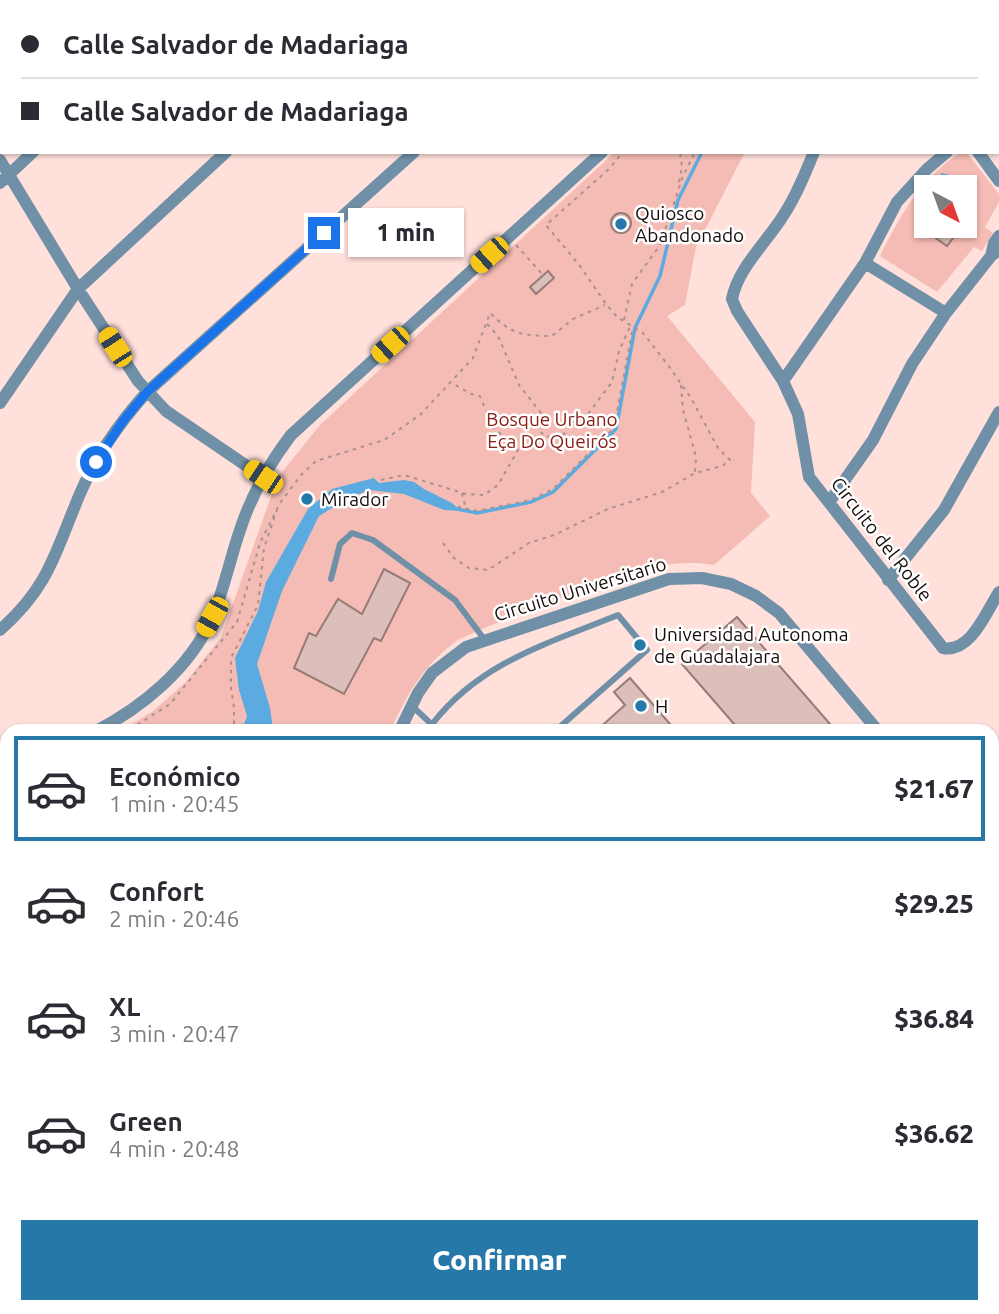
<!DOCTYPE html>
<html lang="es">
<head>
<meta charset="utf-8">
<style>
  :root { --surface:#fff; --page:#f7f7f7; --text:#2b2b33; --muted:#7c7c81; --line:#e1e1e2; --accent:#2678a9 }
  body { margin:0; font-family:Ubuntu,sans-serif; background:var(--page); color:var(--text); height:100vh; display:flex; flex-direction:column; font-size:26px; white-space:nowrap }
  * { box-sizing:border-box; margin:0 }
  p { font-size:23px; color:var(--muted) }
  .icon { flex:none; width:38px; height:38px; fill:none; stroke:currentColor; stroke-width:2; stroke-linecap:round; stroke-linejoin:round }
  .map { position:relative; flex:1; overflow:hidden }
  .sheet { position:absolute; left:0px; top:724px; width:999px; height:590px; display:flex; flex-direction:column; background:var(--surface); border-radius:21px 21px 0 0; box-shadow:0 2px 5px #0004 }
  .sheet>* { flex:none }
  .top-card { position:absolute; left:0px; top:0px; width:999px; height:154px; box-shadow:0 2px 5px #0004; display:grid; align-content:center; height:154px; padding:0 21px; background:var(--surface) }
  .needle { width:46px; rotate:139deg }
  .tools { position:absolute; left:914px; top:175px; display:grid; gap:14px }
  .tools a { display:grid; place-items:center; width:63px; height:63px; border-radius:0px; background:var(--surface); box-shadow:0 2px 5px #0004; font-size:35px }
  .end { position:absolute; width:32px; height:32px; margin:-16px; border:9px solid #1a73e8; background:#fff; box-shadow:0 0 0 4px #fff }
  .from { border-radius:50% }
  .bubble { position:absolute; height:49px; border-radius:0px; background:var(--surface); box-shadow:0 2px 5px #0004; font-size:23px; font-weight:800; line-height:49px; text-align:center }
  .car { position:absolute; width:21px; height:42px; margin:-21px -10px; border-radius:9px; box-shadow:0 0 5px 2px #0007; background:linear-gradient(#f5c518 24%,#345 0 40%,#f5c518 0 76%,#345 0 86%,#f5c518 0) }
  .top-card b { display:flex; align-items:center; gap:24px; height:66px; font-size:26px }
  .top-card b+b { border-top:2px solid var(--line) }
  .top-card i { width:18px; height:18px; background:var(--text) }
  ul { padding:12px 0 0; list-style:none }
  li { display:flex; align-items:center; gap:21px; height:105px; margin:0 14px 10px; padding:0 7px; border:4px solid transparent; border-radius:0px }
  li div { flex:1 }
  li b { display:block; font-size:26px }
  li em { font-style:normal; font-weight:800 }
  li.selected { border-color:var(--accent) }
  li>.icon { width:63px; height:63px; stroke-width:1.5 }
  .primary-button { display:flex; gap:14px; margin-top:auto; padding:14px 21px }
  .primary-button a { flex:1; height:80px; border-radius:0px; background:var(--accent); color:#fff; font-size:28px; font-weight:800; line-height:80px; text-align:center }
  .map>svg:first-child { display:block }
  .green { fill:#f4bcb4; fill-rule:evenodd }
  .water { fill:#5babe0 }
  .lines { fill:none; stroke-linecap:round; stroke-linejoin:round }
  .stream { stroke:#5babe0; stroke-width:3.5 }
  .building { fill:#dcbeba; stroke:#977b77; stroke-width:2 }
  .path { stroke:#a9928e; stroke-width:2; stroke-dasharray:3.5 5; stroke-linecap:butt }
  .service { stroke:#7090a7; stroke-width:6 }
  .minor { stroke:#7090a7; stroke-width:12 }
  .secondary { stroke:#346686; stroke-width:18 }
  .route { stroke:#1a73e8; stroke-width:9 }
  .poi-dot { fill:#2678a9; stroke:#fff; stroke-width:2.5 }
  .labels { text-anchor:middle; stroke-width:5; stroke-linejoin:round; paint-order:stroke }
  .poi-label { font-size:19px; fill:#150c0a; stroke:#fff; text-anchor:start }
  .park-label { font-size:19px; fill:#872018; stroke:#fff }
  .street-label { font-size:19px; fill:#150c0a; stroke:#fff }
</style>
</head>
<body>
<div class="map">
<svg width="999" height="1314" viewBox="0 0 999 1314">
  <rect width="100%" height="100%" fill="#ffe0db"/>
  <!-- green -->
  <path class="green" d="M 615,152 L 745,152 L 696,247 L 685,305 L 667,316 L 755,422 L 751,493 L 770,516 L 714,565 C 658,555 600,583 548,603 C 518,615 487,626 458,640 C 423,665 408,693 390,731 L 119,732 L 153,711 L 186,682 L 221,637 L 278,477 L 320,425 Z
    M 961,152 L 966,152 L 999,194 L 999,202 L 985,227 L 993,233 L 982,251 L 974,247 L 937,292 L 880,256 C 901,214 921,178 961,152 ZM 926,187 L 964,187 L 964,226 L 926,226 Z
    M 7,787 L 7,1044 L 0,1047 L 0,790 Z
    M 2,1131 L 7,1137 L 7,1307 L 85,1307 L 77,1314 L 0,1314 L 0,1133 Z"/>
  <!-- water -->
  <path class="water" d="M 941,173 C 960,177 979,186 975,208 L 964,209 L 964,187 L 942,187 L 940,184 Z
    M 374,478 L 379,483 L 404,480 L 414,482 L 424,489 L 452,503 L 461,511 L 444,510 L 404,494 L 370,490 L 350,497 L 319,516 L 282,591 L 257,664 L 270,708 L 273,728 L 269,731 L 241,731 L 247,716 L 239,690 L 235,658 L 258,611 L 266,582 L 308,509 L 332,489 Z"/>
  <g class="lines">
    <!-- stream -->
    <path class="stream" d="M 804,2 L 805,0
      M 457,509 L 477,513 L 531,502 L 553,492 L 616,429 L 635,328 L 660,276 L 678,200 L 702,152"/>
  </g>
  <!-- building -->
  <path class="building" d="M611 223a10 10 0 1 1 20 0a10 10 0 1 1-20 0Z
    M 919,226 L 962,226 L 947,246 Z
    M 548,271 L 554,278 L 536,294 L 530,287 Z
    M 384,569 L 410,583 L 381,641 L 374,638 L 344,694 L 294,668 L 309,633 L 316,636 L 338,599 L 362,614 Z
    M 737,617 L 830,724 L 822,732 L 741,732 L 682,664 Z
    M 630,678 L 677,732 L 595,732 L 625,705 L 614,692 Z"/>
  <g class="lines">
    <!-- path -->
    <path class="path" d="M 760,2 L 761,0
      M 793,2 L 795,0
      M 679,182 L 682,167 L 680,152
      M 516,245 L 543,275
      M 624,320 L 632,284 L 660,245 L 683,176 L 695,152
      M 487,324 L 498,336 L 519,385 L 541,413 L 535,424 L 544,436 L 561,438 L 572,423 L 588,414 L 612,382 L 619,351 L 630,327
      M 681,385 L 683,410 L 696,457 L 695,472
      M 381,480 L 404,475 L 466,494 L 484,495 L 498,485 L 518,450 L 492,426 L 480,396 L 471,394 L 452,383
      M 462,493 L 465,505 L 459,507 L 477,511 L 531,500 L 553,489 L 614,428 L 633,327
      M 443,543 L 454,558 L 469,568 L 488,570 L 529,543 L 554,535 L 608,509 L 662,492 L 695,473 L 722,466 L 730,460 L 718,448 L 691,398 L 668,365 L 643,333 L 617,317 L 606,304 L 580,266 L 546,225 L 609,169 L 623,152
      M 122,732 L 132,728 L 170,704 L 237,622 L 260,543 L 280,503 L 301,475 L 316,461 L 384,440 L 420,415 L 473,358 L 490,313 C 511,334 523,336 552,336 L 573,319 L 605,305
      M 231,732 L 234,724 L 234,708 L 231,688 L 231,658 L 258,605 L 264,548 L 277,510
      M 0,801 L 7,796
      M 365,1307 L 370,1314
      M 421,1307 L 427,1314
      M 108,1314 L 116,1307
      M 288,1314 L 296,1307
      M 547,1314 L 555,1307"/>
    <!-- service -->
    <path class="service" d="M 331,579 L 340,544 L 352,533 L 373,540 L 455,600 L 484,639
      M 412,706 L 440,732
      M 433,723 C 481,662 549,643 618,615 L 647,650 L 554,732
      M 0,960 L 7,957
      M 0,1108 L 7,1116
      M 168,1307 L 174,1314
      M 568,1314 L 576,1307
      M 612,1314 L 616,1307"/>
    <!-- minor -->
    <path class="minor" d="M 486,0 L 487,2
      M 654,0 L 655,2
      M 13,2 L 15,0
      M 205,2 L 207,0
      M 394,2 L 396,0
      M 734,2 L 735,0
      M 0,13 L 2,11
      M 814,152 C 805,174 796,196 783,216 C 766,243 738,268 732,299 L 737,311 L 783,381 L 798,414 L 809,477 L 943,648 C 971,653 986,612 999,592
      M 978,152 L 999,181
      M 0,160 L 78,289 L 138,381 L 166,411 L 263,477
      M 0,183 L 33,152
      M 991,256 L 994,243 L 999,236
      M 865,263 L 946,313
      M 783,381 L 865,263 L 897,202 L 927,169 L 947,152
      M 0,403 L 78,289 L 226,152
      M 830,501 L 873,440 L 912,364 L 946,313 L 991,256 L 999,250
      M 888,580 L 944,510 L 999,412
      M 0,630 C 49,587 55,553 79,496 C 95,458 119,423 147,392 L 414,152
      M 94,732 C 142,708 190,668 212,618 C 224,590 230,559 240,530 C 251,496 269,464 291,435 L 602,152
      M 399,732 L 418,693 L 432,673 L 466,647 L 669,579 L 702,578 L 731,584 L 756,596 L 779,613 L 879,732
      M 0,777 L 7,773
      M 992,955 L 999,942
      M 0,1061 L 7,1058
      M 992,1095 L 999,1103
      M 992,1124 L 999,1119
      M 992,1260 L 999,1261
      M 992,1284 L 999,1285
      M 879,1307 L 881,1314
      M 643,1314 L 647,1307
      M 914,1314 L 916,1307"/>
    <!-- secondary -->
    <path class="secondary" d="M 946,0 L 948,2
      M 980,0 L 981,2
      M 998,24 L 999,26
      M 998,69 L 999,71"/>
  </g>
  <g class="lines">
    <!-- route -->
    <path class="route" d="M 96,462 L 123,421 L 147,392 L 324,233"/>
  </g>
  <!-- markers -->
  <g class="poi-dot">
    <circle cx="621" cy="224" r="7"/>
    <circle cx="307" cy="499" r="7"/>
    <circle cx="640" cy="645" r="7"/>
    <circle cx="641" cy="706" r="7"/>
  </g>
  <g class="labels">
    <!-- poi labels -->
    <g class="poi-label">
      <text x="635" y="220">Quiosco<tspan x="635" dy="22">Abandonado</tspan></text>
      <text x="321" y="506">Mirador</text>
      <text x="654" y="641">Universidad Autonoma<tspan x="654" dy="22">de Guadalajara</tspan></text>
      <text x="655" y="713">H</text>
    </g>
    <!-- park labels -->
    <g class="park-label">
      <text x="552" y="426">Bosque Urbano<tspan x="552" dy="22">Eça Do Queirós</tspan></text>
    </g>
    <!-- street labels -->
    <g class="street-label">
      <text transform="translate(882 539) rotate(52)" y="7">Circuito del Roble</text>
      <text transform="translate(580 589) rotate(-17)" y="7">Circuito Universitario</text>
    </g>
  </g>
</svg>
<div class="tools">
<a><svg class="needle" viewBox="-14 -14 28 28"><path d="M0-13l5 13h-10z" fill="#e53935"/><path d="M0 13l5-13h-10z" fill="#7c7c81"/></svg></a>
</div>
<i class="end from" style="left:96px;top:462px"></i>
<i class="end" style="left:324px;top:233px"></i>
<div class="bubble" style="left:348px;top:208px;width:116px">1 min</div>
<i class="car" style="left:489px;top:255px;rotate:228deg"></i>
<i class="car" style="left:390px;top:345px;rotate:228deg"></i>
<i class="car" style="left:115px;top:347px;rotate:327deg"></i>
<i class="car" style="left:263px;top:477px;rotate:304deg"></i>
<i class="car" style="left:212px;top:617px;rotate:209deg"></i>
<div class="top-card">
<b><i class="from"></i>Calle Salvador de Madariaga</b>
<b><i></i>Calle Salvador de Madariaga</b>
</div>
<section class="sheet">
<ul>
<li class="selected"><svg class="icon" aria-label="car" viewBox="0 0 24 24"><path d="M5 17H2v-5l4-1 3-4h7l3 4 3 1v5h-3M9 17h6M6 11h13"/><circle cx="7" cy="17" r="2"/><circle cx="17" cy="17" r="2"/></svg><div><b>Económico</b><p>1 min · 20:45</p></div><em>$21.67</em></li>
<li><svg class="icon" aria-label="car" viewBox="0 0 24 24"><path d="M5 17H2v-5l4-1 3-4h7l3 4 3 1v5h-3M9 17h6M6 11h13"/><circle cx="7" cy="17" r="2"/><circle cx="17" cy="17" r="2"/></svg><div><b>Confort</b><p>2 min · 20:46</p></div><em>$29.25</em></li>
<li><svg class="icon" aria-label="car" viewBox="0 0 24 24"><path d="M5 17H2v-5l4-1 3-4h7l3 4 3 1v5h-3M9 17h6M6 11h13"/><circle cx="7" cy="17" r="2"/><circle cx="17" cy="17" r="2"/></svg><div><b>XL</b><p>3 min · 20:47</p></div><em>$36.84</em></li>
<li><svg class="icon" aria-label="car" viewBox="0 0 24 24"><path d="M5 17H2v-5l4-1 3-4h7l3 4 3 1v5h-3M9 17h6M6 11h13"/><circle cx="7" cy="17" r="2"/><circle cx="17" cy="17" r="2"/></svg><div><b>Green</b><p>4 min · 20:48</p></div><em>$36.62</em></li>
</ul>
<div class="primary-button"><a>Confirmar</a></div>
</section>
</div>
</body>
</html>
